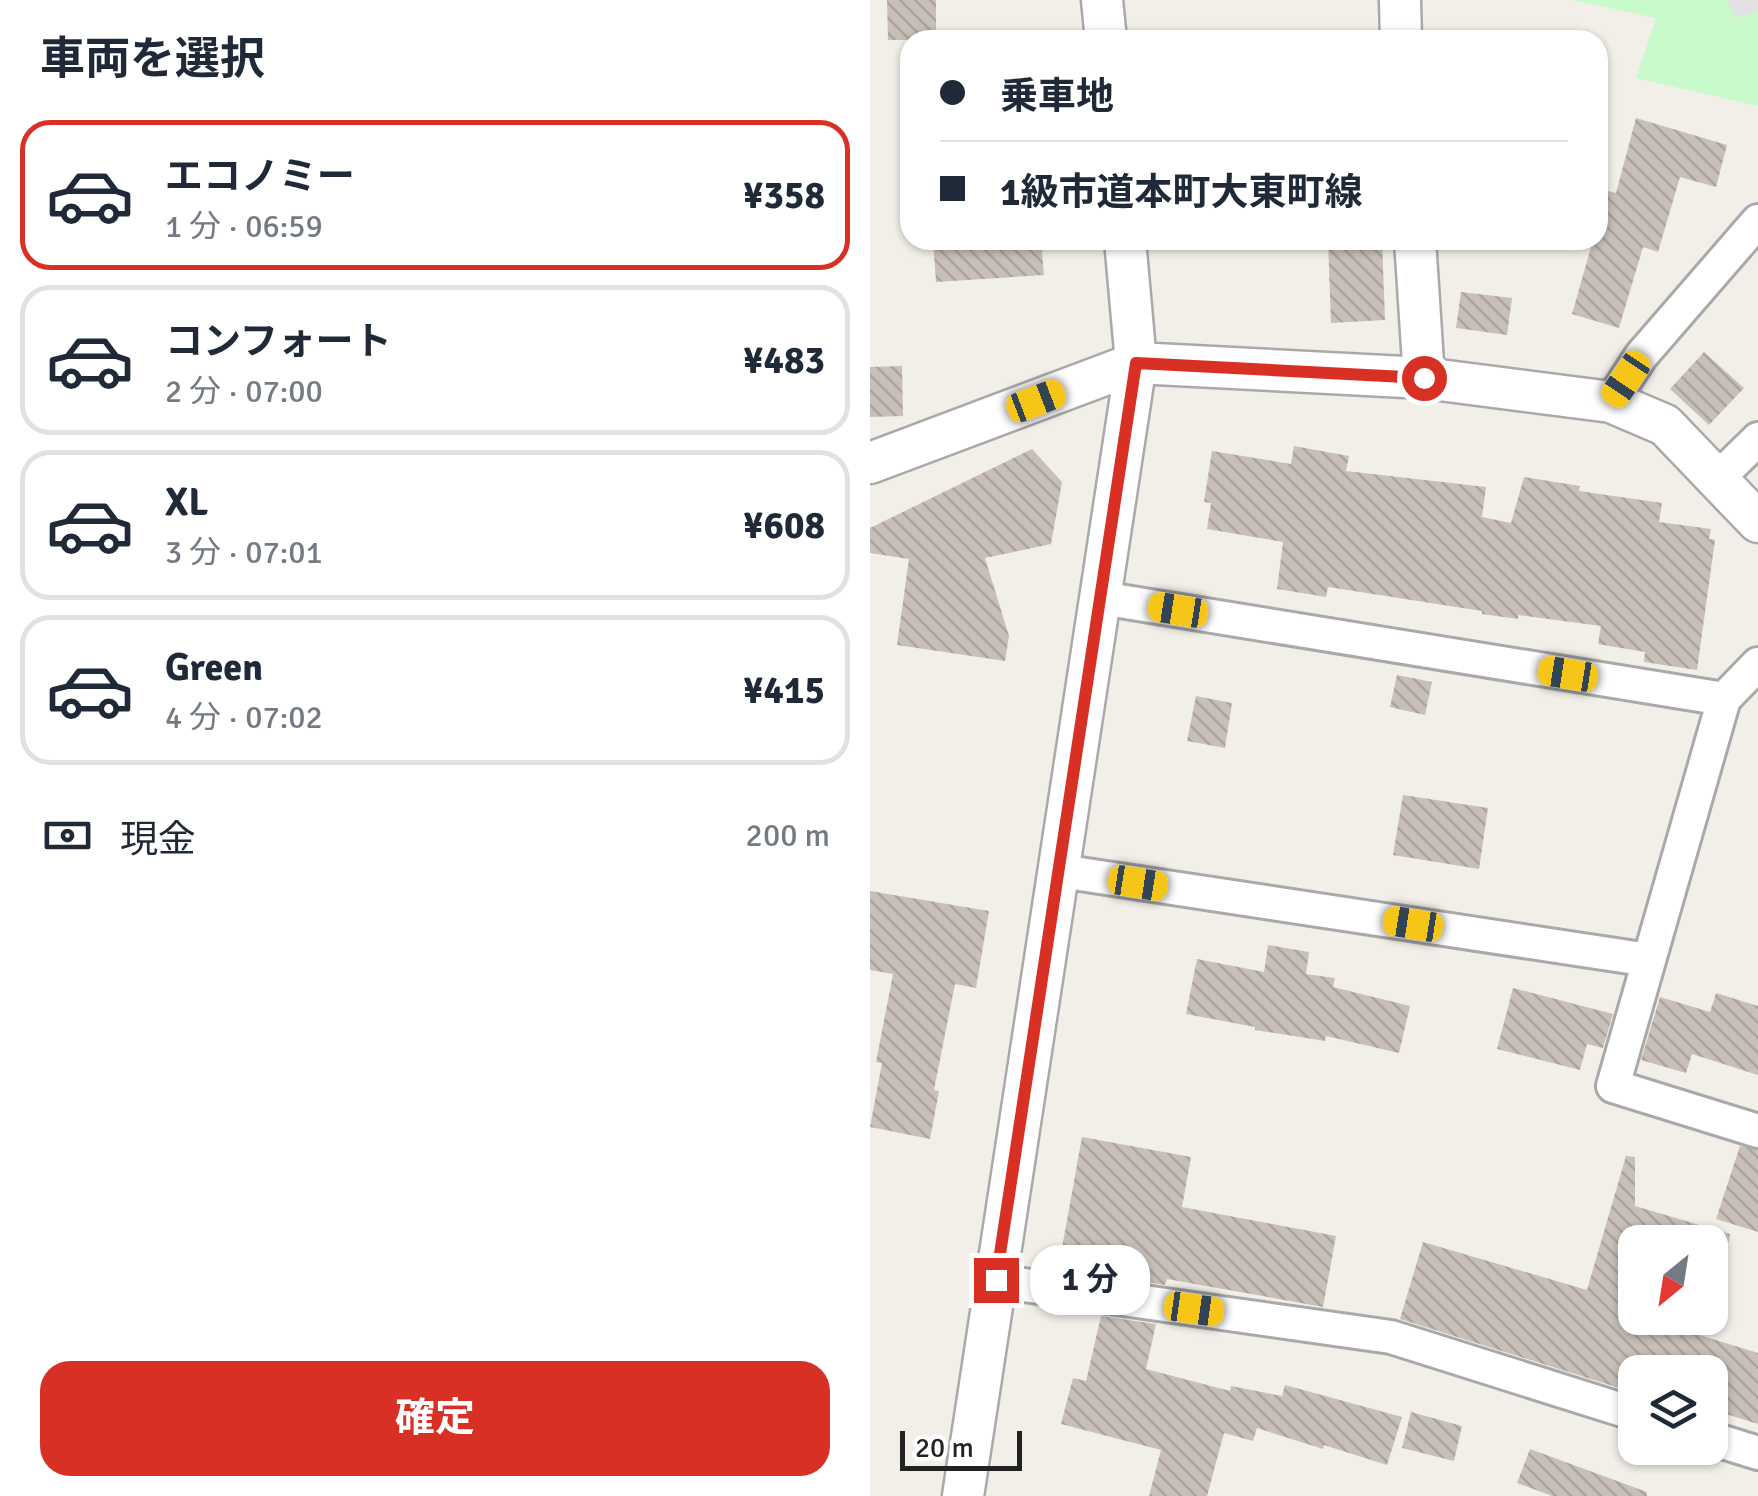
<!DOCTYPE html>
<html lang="ja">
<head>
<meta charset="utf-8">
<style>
  :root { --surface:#fff; --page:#f6f6f7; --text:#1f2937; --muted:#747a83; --line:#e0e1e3; --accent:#d93025 }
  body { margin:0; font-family:Signika,"Noto Sans JP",sans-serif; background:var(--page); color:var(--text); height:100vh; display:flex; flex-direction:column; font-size:38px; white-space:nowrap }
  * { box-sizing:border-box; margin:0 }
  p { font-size:32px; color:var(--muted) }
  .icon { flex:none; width:55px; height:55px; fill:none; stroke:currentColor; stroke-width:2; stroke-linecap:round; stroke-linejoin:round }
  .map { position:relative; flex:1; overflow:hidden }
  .panel { display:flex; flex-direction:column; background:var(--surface); width:870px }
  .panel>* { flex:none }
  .banner { position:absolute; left:30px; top:30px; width:708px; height:220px; border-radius:30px; box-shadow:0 2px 8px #0004; display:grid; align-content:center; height:220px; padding:0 40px; background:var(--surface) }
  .needle { width:65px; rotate:210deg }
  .controls { position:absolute; left:748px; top:1225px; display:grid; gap:20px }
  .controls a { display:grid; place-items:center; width:110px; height:110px; border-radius:20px; background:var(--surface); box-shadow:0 2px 8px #0004; font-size:50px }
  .scale { position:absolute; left:30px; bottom:25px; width:122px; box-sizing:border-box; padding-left:10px; border:5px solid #222; border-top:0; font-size:28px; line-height:35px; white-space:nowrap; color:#222; -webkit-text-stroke:8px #fff; paint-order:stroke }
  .end { position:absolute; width:45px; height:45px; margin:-22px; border:12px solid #d93025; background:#fff; box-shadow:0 0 0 5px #fff }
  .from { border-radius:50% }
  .bubble { position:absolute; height:70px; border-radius:30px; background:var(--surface); box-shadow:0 2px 8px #0004; font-size:32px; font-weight:700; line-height:70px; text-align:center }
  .car { position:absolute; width:30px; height:60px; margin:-30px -15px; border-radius:12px; box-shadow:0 0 8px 2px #0007; background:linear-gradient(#f5c518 24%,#345 0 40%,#f5c518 0 76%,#345 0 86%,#f5c518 0) }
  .banner b { display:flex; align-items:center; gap:35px; height:95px; font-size:38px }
  .banner b+b { border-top:2px solid var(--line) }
  .banner i { width:25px; height:25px; background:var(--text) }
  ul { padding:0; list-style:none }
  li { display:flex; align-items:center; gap:30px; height:150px; margin:0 20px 15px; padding:0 20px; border:5px solid var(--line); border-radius:30px }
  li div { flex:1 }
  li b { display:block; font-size:38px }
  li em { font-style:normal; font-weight:700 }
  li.current { border-color:var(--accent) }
  li>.icon { width:90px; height:90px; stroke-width:1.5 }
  h2 { padding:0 40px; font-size:45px; line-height:120px }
  .pay { display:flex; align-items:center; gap:25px; height:110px; padding:0 40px; font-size:38px }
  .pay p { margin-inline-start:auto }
  .cta { display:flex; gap:20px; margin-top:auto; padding:20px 40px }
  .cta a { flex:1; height:115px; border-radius:30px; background:var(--accent); color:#fff; font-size:40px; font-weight:700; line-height:115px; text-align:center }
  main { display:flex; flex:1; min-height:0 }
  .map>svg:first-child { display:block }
  .park { fill:#c8facc }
  .parking { fill:#e2e2e2 }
  .building { fill:url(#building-back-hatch) }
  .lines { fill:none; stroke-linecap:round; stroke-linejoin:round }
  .minor-casing { stroke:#a9a9a9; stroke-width:38 }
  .tertiary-casing { stroke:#a9a9a9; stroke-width:45 }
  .minor { stroke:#fff; stroke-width:32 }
  .tertiary { stroke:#fff; stroke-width:40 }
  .route { stroke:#d93025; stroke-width:12 }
</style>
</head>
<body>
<main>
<section class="panel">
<h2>車両を選択</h2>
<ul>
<li class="current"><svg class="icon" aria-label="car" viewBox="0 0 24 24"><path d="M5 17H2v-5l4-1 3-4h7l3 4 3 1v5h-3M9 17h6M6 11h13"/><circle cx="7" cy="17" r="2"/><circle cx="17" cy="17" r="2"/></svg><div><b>エコノミー</b><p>1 分 · 06:59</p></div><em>¥358</em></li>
<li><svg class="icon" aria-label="car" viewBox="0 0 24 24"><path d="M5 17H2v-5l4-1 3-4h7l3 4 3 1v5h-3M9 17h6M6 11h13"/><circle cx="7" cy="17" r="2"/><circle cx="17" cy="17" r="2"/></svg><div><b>コンフォート</b><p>2 分 · 07:00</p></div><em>¥483</em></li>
<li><svg class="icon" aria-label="car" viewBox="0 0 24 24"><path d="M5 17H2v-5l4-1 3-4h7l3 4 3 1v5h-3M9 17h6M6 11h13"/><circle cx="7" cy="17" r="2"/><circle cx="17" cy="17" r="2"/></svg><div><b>XL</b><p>3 分 · 07:01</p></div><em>¥608</em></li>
<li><svg class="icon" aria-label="car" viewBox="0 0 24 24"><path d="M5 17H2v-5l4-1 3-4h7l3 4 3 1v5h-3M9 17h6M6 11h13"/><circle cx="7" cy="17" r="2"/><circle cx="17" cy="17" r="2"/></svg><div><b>Green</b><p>4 分 · 07:02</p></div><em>¥415</em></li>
</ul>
<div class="pay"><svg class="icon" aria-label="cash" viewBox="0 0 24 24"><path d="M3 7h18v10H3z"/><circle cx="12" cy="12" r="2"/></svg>現金<p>200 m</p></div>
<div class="cta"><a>確定</a></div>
</section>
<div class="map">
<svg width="888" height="1496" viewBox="0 0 888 1496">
  <defs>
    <pattern id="building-back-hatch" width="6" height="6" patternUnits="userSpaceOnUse" patternTransform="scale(2.5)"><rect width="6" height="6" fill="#c7bfb8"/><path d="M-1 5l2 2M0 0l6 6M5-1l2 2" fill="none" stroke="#aba49e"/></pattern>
  </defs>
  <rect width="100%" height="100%" fill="#f2efe9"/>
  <!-- park -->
  <path class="park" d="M 702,0 L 888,0 L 888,106 L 766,78 L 786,18 Z"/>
  <!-- parking -->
  <path class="parking" d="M 856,0 L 888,0 L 888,11 L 867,18 Z"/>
  <!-- building -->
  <path class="building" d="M 17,0 L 66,0 L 66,40 L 18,40 Z
    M 766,118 L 857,145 L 846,187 L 810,177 L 788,252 L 773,247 L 749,328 L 702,314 L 723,240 L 728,240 L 728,214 L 734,190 L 746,193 Z
    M 63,240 L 171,240 L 174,275 L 66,282 Z
    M 458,240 L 512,240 L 515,320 L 461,323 Z
    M 591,292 L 642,298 L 637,335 L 586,328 Z
    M 834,352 L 874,388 L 839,425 L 800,389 Z
    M 32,366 L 33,416 L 0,417 L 0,367 Z
    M 424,446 L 479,456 L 476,471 L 616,487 L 612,517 L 641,523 L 654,477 L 710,486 L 709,491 L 792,503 L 789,522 L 841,529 L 839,539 L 845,540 L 827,670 L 774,662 L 775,652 L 728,644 L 731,626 L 648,615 L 648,619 L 612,614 L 612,611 L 458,587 L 456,597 L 407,589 L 413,542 L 337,529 L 341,503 L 334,502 L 342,451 L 421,464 Z
    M 162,449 L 192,482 L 181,544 L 115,558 L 139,636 L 135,661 L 27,645 L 39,559 L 0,553 L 0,528 Z
    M 527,675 L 562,682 L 555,715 L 520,707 Z
    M 326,696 L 362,703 L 355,748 L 317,741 Z
    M 533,795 L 618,808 L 609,869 L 523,855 Z
    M 0,891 L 119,911 L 106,988 L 85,984 L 64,1090 L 69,1091 L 60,1139 L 0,1127 L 12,1063 L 6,1062 L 23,974 L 0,970 Z
    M 398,945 L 439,952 L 436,974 L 465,978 L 463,987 L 540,1006 L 529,1053 L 456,1036 L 455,1041 L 385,1030 L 385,1027 L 316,1014 L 327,959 L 394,972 Z
    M 643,988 L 743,1014 L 733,1048 L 717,1044 L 710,1070 L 627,1049 Z
    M 846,993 L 888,1006 L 888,1075 L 822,1054 L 816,1073 L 771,1060 L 790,997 L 840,1012 Z
    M 212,1137 L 321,1157 L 312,1207 L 466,1236 L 453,1307 L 297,1279 L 295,1285 L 240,1277 L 242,1269 L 190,1259 Z
    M 870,1146 L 888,1150 L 888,1232 L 846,1219 Z
    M 756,1156 L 765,1157 L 765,1206 L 860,1234 L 859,1242 L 765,1242 L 765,1318 L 799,1318 L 797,1325 L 888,1353 L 888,1424 L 840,1409 L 840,1372 L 765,1372 L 765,1393 L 530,1319 L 553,1242 L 717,1290 Z
    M 231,1316 L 286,1324 L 276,1369 L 360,1391 L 361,1386 L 412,1396 L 415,1385 L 532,1417 L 517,1465 L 454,1445 L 453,1449 L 387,1428 L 383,1441 L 354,1433 L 337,1496 L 279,1496 L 291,1450 L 191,1424 L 203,1378 L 216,1381 Z
    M 541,1412 L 592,1426 L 584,1461 L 532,1448 Z
    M 660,1449 L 777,1492 L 777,1496 L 682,1496 L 647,1483 Z"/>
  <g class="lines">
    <defs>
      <path id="minor" d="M 741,402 L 771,356 L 888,221
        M 846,480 L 888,439
        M 231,598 L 854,699 L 888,664
        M 854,699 L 743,1086 L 888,1131
        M 190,871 L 779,960
        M 126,1281 L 521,1337 L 765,1414
        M 840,1438 L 888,1453"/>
      <path id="tertiary" d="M 232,0 L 236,40
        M 530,0 L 531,40
        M 545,240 L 554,378
        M 0,463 L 266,363 L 554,378 L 741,402 L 795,425 L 888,522
        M 93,1496 L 266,363 L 255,240"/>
    </defs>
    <!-- minor casing -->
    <use href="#minor" class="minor-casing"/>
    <!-- tertiary casing -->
    <use href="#tertiary" class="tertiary-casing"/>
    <!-- minor -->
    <use href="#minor" class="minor"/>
    <!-- tertiary -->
    <use href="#tertiary" class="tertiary"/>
  </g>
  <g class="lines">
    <!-- route -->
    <path class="route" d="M 126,1280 L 266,363 L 554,378"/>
  </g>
</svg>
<div class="controls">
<a><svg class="needle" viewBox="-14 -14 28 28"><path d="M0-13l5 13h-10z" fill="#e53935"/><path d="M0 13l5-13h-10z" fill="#747a83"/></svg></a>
<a><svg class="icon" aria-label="layers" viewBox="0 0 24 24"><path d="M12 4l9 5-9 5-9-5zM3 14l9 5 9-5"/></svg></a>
</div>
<div class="scale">20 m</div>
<i class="end from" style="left:554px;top:378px"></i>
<i class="end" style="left:126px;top:1280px"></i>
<div class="bubble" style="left:160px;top:1245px;width:120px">1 分</div>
<i class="car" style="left:756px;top:379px;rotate:214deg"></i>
<i class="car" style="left:166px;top:401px;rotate:69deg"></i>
<i class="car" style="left:308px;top:610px;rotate:279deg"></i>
<i class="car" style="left:698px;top:674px;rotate:279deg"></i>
<i class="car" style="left:268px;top:883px;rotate:99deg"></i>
<i class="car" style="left:543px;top:924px;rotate:279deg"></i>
<i class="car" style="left:324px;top:1309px;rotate:98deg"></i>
<div class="banner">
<b><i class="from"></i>乗車地</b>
<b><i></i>1級市道本町大東町線</b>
</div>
</div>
</main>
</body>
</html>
